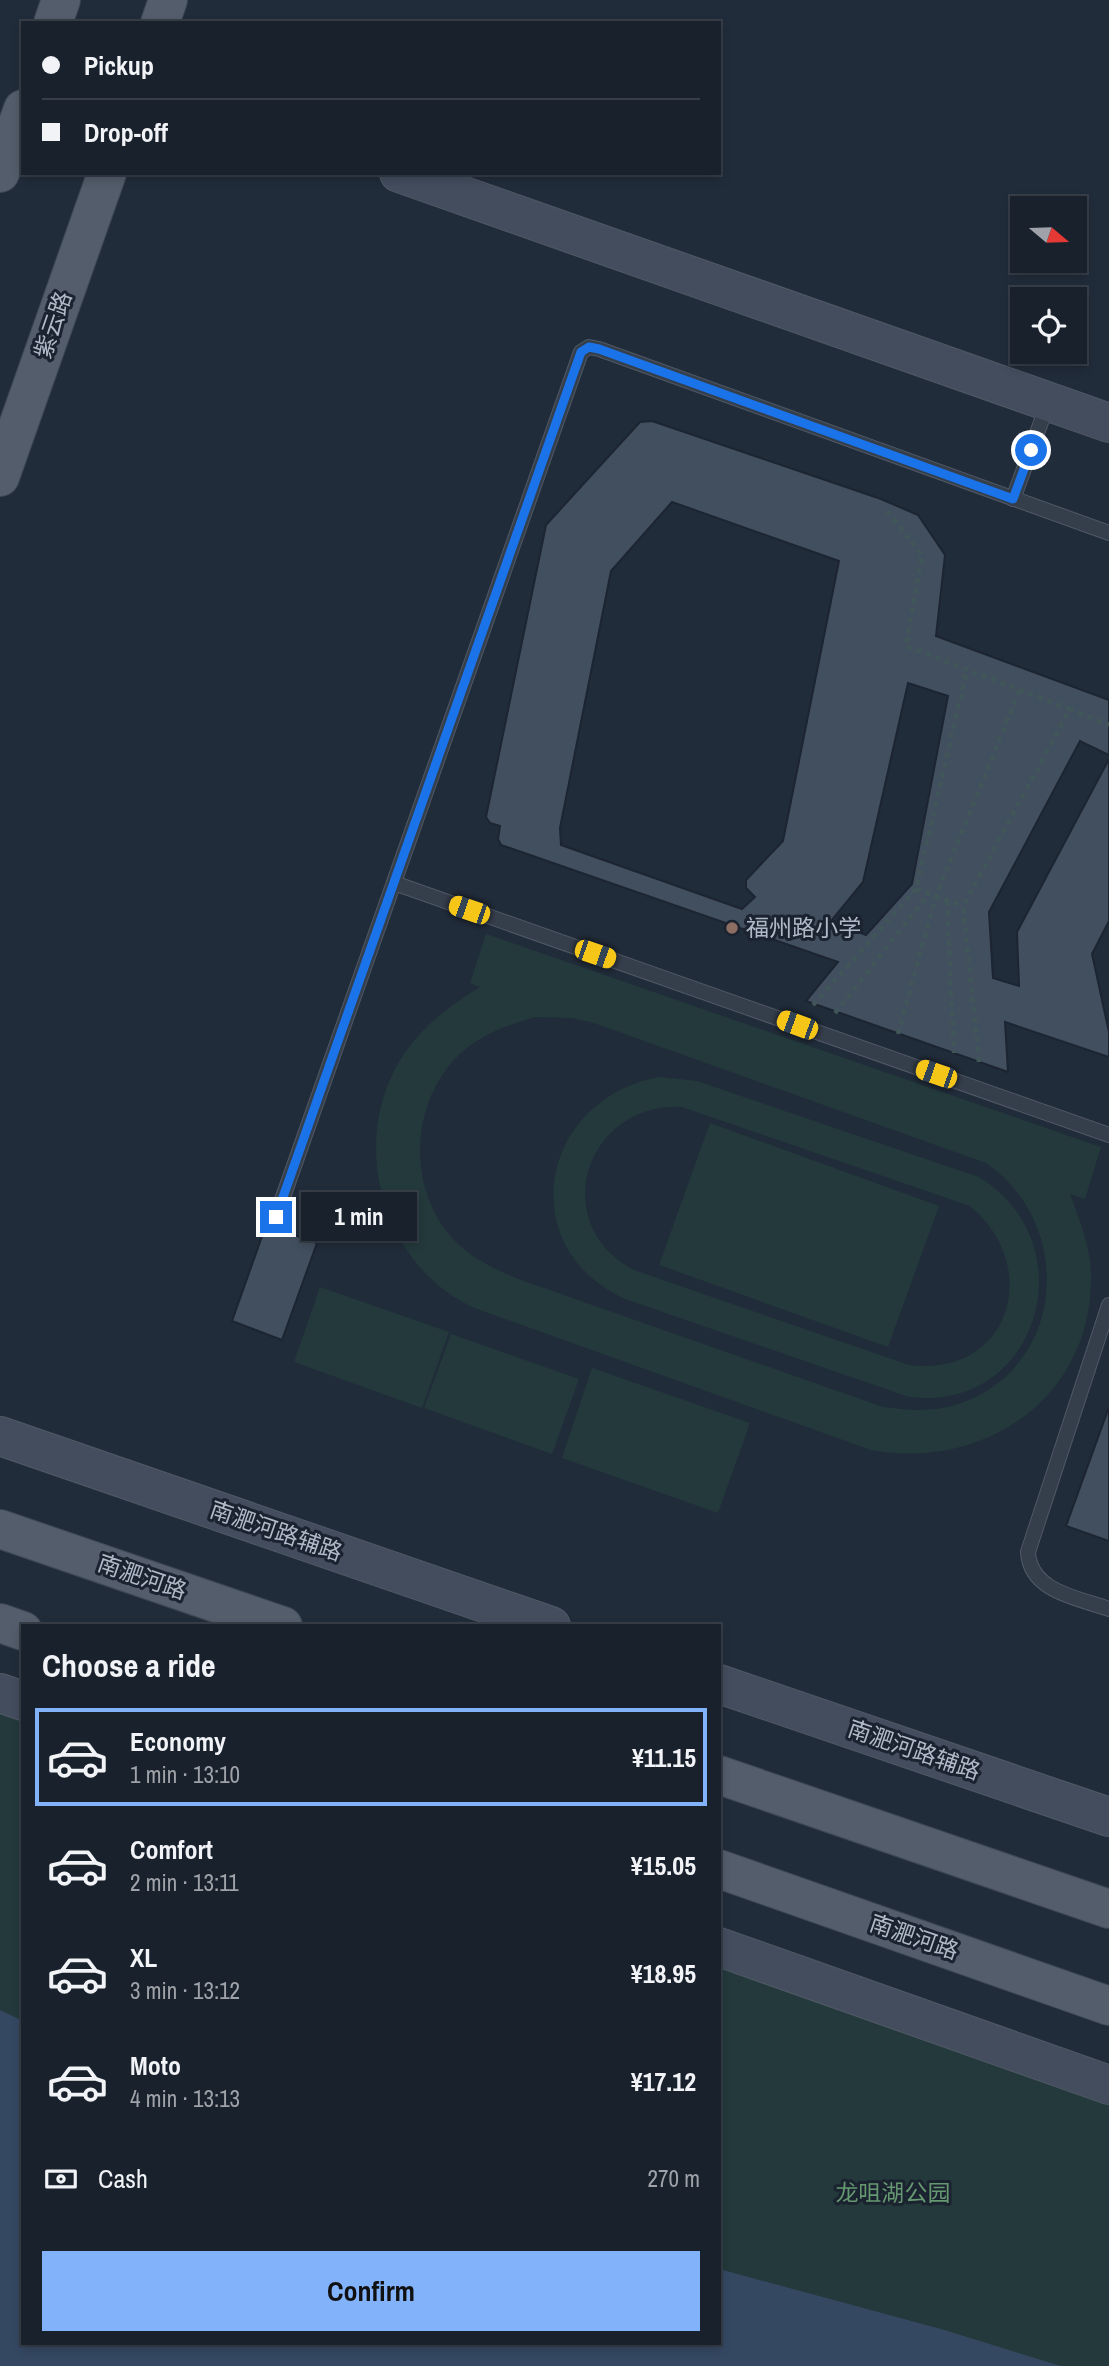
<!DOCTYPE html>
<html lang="en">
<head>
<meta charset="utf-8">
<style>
  :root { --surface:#19212c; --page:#222934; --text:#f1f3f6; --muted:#9fa3a9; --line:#373e48; --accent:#82b2fa }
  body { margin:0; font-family:"Archivo Narrow","Noto Sans SC",sans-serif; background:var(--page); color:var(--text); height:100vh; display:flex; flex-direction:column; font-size:26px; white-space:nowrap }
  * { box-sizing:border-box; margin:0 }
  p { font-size:23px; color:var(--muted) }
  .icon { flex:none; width:38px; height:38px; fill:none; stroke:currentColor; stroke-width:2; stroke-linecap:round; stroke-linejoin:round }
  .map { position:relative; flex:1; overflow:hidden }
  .panel { position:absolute; left:21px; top:1624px; width:700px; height:721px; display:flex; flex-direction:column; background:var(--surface); border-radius:0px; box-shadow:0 4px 10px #0003,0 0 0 2px var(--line) }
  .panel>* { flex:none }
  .banner { position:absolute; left:21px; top:21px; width:700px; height:154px; border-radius:0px; box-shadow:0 4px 10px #0003,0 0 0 2px var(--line); display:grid; align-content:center; height:154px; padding:0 21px; background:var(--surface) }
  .needle { width:46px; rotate:109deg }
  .controls { position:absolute; left:1010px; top:196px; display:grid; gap:14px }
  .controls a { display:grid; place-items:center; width:77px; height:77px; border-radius:0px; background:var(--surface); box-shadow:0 4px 10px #0003,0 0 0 2px var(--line); font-size:35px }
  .end { position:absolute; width:32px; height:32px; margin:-16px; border:9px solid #1a73e8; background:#fff; box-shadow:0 0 0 4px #fff }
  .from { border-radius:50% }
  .bubble { position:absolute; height:49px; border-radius:0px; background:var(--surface); box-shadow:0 4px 10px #0003,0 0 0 2px var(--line); font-size:23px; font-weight:800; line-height:49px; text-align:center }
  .car { position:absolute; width:21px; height:42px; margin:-21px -10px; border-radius:9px; box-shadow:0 0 5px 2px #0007; background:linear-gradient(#f5c518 24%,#345 0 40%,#f5c518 0 76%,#345 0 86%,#f5c518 0) }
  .banner b { display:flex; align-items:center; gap:24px; height:66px; font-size:26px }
  .banner b+b { border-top:2px solid var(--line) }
  .banner i { width:18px; height:18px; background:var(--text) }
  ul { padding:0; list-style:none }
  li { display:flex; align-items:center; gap:21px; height:98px; margin:0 14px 10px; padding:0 7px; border:4px solid transparent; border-radius:0px }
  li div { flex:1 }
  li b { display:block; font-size:26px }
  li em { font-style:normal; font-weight:800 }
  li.on { border-color:var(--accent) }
  li>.icon { width:63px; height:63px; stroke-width:1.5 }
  h2 { padding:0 21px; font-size:32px; line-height:84px }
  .pay { display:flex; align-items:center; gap:18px; height:77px; padding:0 21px; font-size:26px }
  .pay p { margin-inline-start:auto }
  .action { display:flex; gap:14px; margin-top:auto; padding:14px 21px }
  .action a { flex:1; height:80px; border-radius:0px; background:var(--accent); color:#111; font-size:28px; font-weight:800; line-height:80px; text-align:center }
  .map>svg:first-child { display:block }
  .green { fill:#23393b; fill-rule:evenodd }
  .water { fill:#354862 }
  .building { fill:#424f5f; stroke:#1c2531; stroke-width:2; fill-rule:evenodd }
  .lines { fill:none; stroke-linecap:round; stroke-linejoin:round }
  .lane-casing { stroke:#505965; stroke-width:16 }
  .secondary-casing { stroke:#505965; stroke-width:40 }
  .primary-casing { stroke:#3e4754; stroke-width:40 }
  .path { stroke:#415659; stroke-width:4.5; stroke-dasharray:5 5; stroke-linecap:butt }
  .lane { stroke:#353e4b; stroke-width:14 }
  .secondary { stroke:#434d5e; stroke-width:38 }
  .primary { stroke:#535d6b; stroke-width:38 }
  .route { stroke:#1a73e8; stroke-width:9 }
  .education-dot { fill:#8d6e63; stroke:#1a232f; stroke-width:2.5 }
  .labels { text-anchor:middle; stroke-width:6; stroke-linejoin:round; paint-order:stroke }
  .street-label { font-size:23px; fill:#b0b9c7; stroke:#1a232f }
  .poi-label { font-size:23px; fill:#b0b9c7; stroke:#1a232f; text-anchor:start }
  .park-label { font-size:23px; fill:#669871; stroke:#1a232f }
</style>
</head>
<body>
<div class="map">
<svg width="1109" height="2366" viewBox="0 0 1109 2366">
  <rect width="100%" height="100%" fill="#212c3a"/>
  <!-- green -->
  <path class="green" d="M 486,934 L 1101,1147 L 1085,1199 L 1070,1194 C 1080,1221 1091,1247 1091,1277 C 1092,1397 985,1471 871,1450 L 477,1309 C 392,1273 354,1166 389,1082 C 407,1038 441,1011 480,987 L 470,983 ZM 536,1017 L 572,1018 L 594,1023 L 986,1163 C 1078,1227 1065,1374 952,1406 C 929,1412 906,1410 883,1407 L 521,1280 C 497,1270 474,1260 456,1242 C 406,1192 409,1102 460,1054 C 483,1033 508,1025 536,1017 Z
    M 659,1077 L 697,1081 L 979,1177 C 1088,1244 1039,1413 909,1397 L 625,1299 C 512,1247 540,1099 659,1077 ZM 682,1107 L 970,1206 C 1044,1268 1009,1378 909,1365 L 634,1270 C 546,1224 586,1102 682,1107 Z
    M 710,1123 L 939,1206 L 888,1347 L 659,1265 Z
    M 320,1287 L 449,1332 L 422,1408 L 294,1362 Z
    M 451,1334 L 579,1379 L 552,1454 L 424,1408 Z
    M 592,1368 L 750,1423 L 718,1513 L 562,1458 Z
    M 0,1693 L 23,1701 L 23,2343 L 719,2343 L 719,1947 L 1109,2085 L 1109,2366 L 0,2366 Z"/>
  <!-- water -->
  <path class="water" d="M 0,2010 L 23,2021 L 23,2343 L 719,2343 L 719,2269 L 941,2329 L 1061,2366 L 0,2366 Z"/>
  <!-- building -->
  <path class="building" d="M 652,421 L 881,499 L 918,515 L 945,555 L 936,636 L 1109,700 L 1109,755 L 1080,741 L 989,912 L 993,978 L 1019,986 L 1017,932 L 1109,759 L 1109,921 L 1092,954 L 1109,1032 L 1109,1057 L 1005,1022 L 1008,1072 L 806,1001 L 838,962 L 501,845 L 498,839 L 500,826 L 490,823 L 486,817 L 546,525 L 640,422 ZM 672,502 L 839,561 L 783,841 L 746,880 L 746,888 L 755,897 L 742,909 L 561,845 L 560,828 L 611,571 ZM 908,683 L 948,696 L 912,884 L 866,935 L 831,921 L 863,882 Z
    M 266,1225 L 317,1243 L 282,1340 L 232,1321 Z
    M 1109,1407 L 1109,1541 L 1066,1526 Z"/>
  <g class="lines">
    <defs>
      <path id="lane" d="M 1013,499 L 1048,403
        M 394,883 L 1109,1135
        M 276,1217 L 581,352 L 589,347 L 599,349 L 1109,533
        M 1109,1305 L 1028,1552 C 1030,1592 1079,1598 1109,1609"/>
      <path id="secondary" d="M 399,173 L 1109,423
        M 0,1436 L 551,1626
        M 719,1684 L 1109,1817
        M 0,1693 L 23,1701
        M 719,1947 L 1109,2085"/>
      <path id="primary" d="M 53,23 L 61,0
        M 160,23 L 168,0
        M 0,173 L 23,109
        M 0,477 L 107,173
        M 0,1529 L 283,1626
        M 0,1623 L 23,1631
        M 719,1775 L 1109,1909
        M 719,1869 L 1109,2006"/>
    </defs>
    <!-- lane casing -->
    <use href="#lane" class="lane-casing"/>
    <!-- secondary casing -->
    <use href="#secondary" class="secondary-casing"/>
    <!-- primary casing -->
    <use href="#primary" class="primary-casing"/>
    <!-- path -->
    <path class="path" d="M 887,511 L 922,555 L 906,646 L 1070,709
      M 916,889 L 963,906
      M 947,901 L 954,1053
      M 813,1005 L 916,889 L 967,670
      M 835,1013 L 929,894
      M 898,1034 L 936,896 L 1020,689
      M 979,1062 L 963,906 L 1070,709 L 1109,725"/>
    <!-- lane -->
    <use href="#lane" class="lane"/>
    <!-- secondary -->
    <use href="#secondary" class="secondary"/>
    <!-- primary -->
    <use href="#primary" class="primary"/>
  </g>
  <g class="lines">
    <!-- route -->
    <path class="route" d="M 276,1217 L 581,352 L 589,347 L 599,349 L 1013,499 L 1031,450"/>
  </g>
  <!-- markers -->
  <circle class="education-dot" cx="732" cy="928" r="7"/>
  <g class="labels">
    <!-- street labels -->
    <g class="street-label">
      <text transform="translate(53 325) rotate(-71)" y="8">紫云路</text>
      <text transform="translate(276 1531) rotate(19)" y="8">南淝河路辅路</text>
      <text transform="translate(142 1577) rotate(19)" y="8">南淝河路</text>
      <text transform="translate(914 1750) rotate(19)" y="8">南淝河路辅路</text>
      <text transform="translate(914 1937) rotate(19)" y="8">南淝河路</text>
    </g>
    <!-- poi labels -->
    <g class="poi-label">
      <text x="746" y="936">福州路小学</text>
    </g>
    <!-- park labels -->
    <g class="park-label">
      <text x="893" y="2201">龙咀湖公园</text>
    </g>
  </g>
</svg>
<div class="controls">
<a><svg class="needle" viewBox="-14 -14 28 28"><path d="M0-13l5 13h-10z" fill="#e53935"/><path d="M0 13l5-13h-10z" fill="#9fa3a9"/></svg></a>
<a><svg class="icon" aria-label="locate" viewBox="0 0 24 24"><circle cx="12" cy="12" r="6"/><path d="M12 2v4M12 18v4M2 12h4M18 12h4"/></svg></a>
</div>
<i class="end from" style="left:1031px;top:450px"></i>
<i class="end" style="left:276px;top:1217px"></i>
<div class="bubble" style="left:301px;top:1192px;width:116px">1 min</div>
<i class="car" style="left:469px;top:910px;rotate:289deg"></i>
<i class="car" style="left:595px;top:954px;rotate:109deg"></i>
<i class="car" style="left:797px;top:1025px;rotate:290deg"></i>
<i class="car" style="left:936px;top:1074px;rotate:289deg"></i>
<div class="banner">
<b><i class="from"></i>Pickup</b>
<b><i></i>Drop-off</b>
</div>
<section class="panel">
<h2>Choose a ride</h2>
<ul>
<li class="on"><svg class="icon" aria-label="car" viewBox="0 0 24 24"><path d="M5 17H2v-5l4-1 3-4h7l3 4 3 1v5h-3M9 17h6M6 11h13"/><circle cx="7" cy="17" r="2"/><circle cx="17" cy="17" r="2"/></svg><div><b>Economy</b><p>1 min · 13:10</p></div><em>¥11.15</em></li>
<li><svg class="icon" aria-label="car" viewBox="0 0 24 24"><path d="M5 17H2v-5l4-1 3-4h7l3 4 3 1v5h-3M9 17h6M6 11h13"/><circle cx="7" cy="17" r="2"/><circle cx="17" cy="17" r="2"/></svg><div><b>Comfort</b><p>2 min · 13:11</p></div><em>¥15.05</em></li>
<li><svg class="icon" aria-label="car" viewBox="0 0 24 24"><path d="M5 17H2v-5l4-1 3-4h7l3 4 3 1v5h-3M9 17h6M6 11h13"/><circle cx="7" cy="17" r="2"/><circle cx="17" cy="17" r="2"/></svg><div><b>XL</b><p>3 min · 13:12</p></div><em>¥18.95</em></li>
<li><svg class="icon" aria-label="car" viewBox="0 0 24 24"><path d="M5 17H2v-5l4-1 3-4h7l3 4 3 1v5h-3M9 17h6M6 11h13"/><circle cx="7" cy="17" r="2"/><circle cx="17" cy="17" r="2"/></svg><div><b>Moto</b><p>4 min · 13:13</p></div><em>¥17.12</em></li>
</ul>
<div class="pay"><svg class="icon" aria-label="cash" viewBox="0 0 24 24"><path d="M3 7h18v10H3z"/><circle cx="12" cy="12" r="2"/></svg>Cash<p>270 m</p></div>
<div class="action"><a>Confirm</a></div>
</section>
</div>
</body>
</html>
